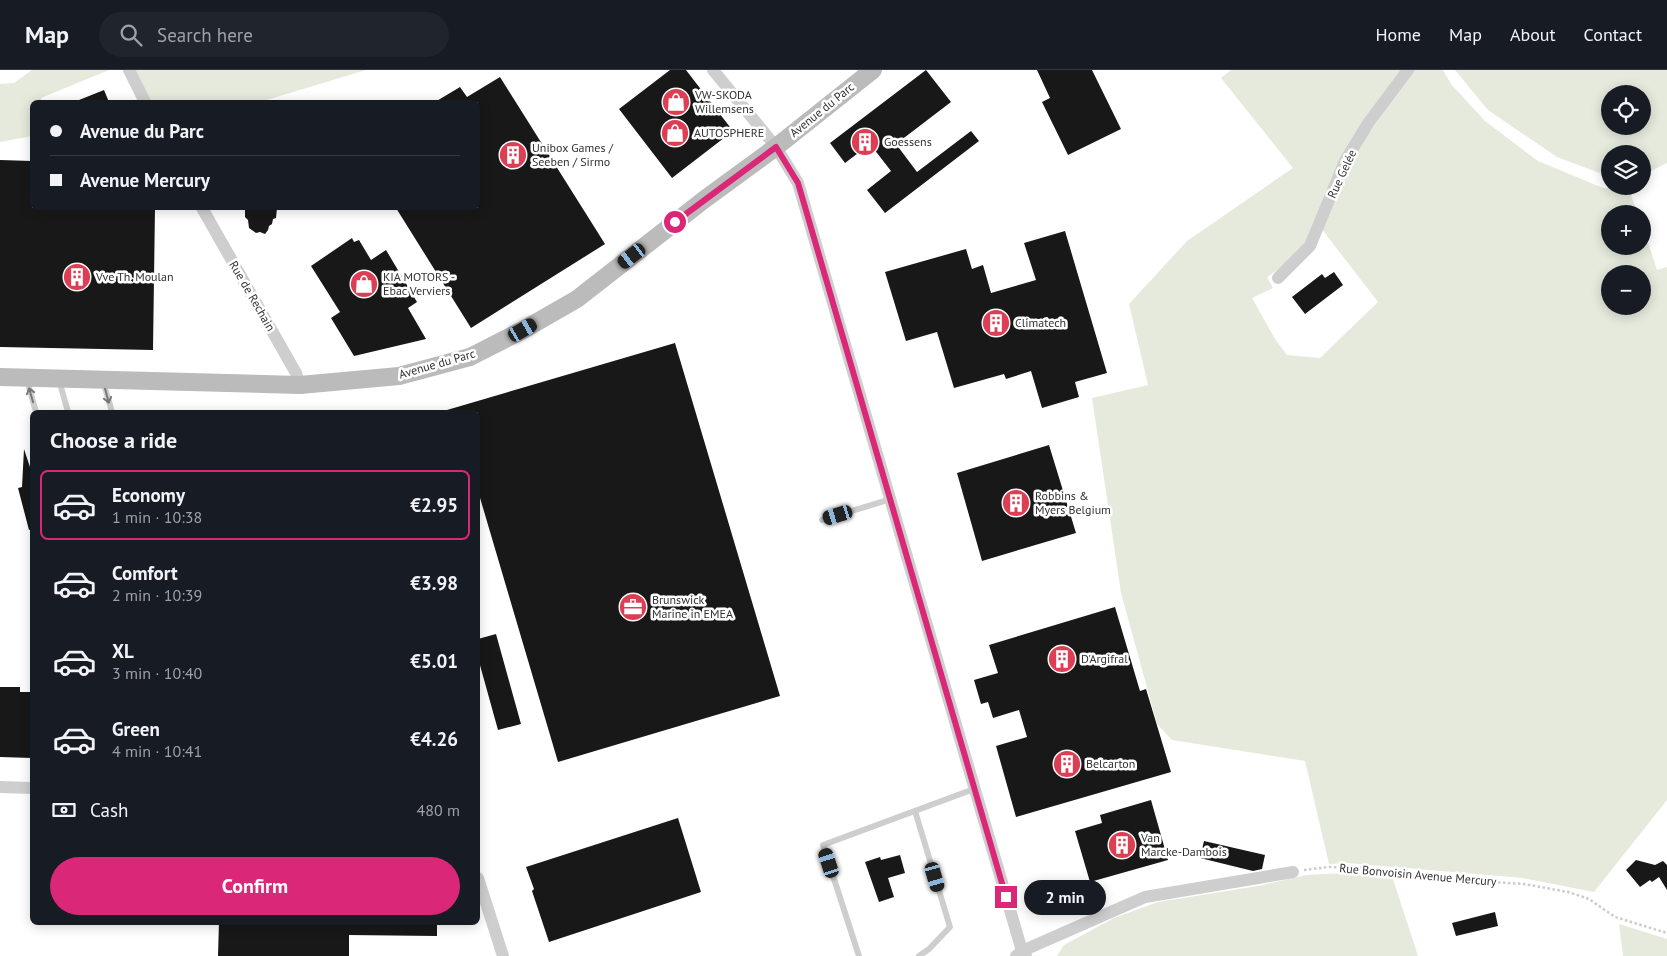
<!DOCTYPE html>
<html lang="en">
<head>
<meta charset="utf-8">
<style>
  :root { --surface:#171b24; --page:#20242c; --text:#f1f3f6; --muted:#9ea1a6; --line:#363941; --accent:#db2777 }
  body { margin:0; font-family:"PT Sans",sans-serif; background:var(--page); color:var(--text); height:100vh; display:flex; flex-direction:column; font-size:19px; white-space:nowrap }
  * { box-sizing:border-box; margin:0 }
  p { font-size:16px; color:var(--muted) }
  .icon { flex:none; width:28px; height:28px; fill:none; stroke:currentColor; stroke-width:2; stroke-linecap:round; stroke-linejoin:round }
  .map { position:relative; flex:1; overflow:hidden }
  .drawer { position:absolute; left:30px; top:340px; width:450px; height:515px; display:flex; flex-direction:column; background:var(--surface); border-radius:8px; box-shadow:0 2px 12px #0003 }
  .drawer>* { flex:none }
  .banner { position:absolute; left:30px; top:30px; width:450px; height:110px; border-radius:8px; box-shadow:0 2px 12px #0003; display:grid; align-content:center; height:110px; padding:0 20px; background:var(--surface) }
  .fabs { position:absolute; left:1601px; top:15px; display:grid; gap:10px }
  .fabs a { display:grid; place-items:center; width:50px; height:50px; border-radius:50%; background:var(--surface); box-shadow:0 2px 12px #0003; font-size:25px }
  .end { position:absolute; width:22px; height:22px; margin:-11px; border:6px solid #db2777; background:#fff; box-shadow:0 0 0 2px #fff }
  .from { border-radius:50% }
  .bubble { position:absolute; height:35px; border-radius:18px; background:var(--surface); box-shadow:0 2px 12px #0003; font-size:16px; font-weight:700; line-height:35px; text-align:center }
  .car { position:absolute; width:15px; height:30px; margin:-15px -8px; border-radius:6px; box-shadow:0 0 4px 1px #0007; background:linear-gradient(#222 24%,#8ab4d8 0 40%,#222 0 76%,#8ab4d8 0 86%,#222 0) }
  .banner b { display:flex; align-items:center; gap:18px; height:48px; font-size:19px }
  .banner b+b { border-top:1px solid var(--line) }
  .banner i { width:12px; height:12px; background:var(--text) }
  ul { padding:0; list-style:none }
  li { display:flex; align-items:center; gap:15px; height:70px; margin:0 10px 8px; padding:0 10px; border:2px solid transparent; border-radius:8px }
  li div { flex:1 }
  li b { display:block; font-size:19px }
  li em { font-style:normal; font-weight:700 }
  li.on { border-color:var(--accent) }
  li>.icon { width:45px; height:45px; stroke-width:1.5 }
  h2 { padding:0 20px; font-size:22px; line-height:60px }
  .pay { display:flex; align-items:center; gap:12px; height:55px; padding:0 20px; font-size:19px }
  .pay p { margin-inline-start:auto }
  .action { display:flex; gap:10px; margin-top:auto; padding:10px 20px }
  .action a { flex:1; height:58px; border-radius:30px; background:var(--accent); color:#fff; font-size:20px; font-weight:700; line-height:58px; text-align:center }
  header { display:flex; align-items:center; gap:30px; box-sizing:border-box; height:70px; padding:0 25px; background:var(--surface); border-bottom:1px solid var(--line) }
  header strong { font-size:24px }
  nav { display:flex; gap:28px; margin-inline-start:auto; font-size:18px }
  .search { width:350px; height:45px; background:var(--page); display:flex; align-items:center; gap:12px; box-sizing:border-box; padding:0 18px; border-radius:28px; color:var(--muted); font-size:19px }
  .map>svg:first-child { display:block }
  .green { fill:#e5eadd; fill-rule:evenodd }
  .building { fill:#181818 }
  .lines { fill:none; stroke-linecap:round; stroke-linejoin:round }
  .path { stroke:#cbcbcb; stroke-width:2.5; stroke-dasharray:2.5 2.5; stroke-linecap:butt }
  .lane { stroke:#cecece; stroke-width:6 }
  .street { stroke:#cecece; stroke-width:12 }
  .secondary { stroke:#bbb; stroke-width:18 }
  .oneway { stroke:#787878 }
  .route { stroke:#db2777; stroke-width:6 }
  .labels { text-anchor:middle; stroke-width:5; stroke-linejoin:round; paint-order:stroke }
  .poi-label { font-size:12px; fill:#313131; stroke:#fff; text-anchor:start }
  .street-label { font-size:12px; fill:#313131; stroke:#fff }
</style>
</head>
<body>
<header>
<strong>Map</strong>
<div class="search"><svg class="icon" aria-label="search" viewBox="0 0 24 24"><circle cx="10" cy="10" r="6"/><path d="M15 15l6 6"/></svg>Search here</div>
<nav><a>Home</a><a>Map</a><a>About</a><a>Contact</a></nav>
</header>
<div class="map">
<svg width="1667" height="886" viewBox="0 0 1667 886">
  <rect width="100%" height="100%" fill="#fff"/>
  <!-- green -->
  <path class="green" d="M 32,0 L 109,0 L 41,28 L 42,32 L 32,32 L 32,66 L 0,72 L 0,14 L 14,13 Z
    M 135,0 L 366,0 L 260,32 L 151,32 Z
    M 1231,0 L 1404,0 L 1346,82 L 1314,157 L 1298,186 L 1267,207 L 1273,218 L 1252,228 L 1275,269 L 1287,285 L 1320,288 L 1378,232 L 1321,158 L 1350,92 L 1395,24 L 1413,0 L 1443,0 L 1451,14 L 1485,51 L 1538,91 L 1603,118 L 1629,120 L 1638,144 L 1610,144 L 1610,176 L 1642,176 L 1643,157 L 1657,200 L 1667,197 L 1667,730 L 1594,822 L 1523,808 L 1347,793 L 1329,794 L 1305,691 L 1172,670 L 1157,654 L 1121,523 L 1092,328 L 1148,315 L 1129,234 L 1187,171 L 1293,98 L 1221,8 ZM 1610,204 L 1642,204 L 1642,236 L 1610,236 Z
    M 1455,0 L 1667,0 L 1667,93 L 1643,105 L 1642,84 L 1610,84 L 1610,107 L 1557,87 L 1488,40 ZM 1610,24 L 1642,24 L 1642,56 L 1610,56 Z
    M 1344,803 L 1393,809 L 1418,886 L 1057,886 L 1064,875 L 1114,848 L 1158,832 L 1258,816 L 1306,805 Z
    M 1619,854 L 1667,869 L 1667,886 L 1623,886 Z"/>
  <!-- building -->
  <path class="building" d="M 670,0 L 686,0 L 733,61 L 672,108 L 619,39 Z
    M 926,0 L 951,32 L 896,74 L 917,102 L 971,61 L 979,71 L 885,143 L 867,120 L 891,101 L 870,74 L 845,93 L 830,73 Z
    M 1037,0 L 1092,0 L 1121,59 L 1068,85 L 1042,32 L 1050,28 Z
    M 500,7 L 605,174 L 471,258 L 396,138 L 478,138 L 478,32 L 435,32 L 460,17 L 467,27 Z
    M 104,20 L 109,32 L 74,32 Z
    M 0,90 L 32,91 L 32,138 L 155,138 L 153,280 L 0,277 Z
    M 245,138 L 277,138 L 276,148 L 273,149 L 272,154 L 269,156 L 268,160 L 265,164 L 260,162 L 256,163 L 249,158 L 248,150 L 245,147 Z
    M 1065,161 L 1107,303 L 1075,312 L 1079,327 L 1042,338 L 1031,301 L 1006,309 L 1004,304 L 954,318 L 937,262 L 906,271 L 885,202 L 966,179 L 972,199 L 983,195 L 991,223 L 1036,210 L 1024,173 Z
    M 352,168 L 354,172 L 359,170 L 371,190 L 386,180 L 417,232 L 408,238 L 426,269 L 354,286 L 331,248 L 340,242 L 311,196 Z
    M 1334,202 L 1343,215 L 1305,244 L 1292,227 L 1322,204 L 1325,208 Z
    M 675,273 L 780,626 L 558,692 L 478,421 L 478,342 L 448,342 L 447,340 Z
    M 1049,375 L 1076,463 L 982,491 L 957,403 Z
    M 24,379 L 32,403 L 32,459 L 29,460 L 18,418 L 22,417 Z
    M 1115,537 L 1140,621 L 1146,619 L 1171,702 L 1016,747 L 996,676 L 1027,667 L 1019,640 L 993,648 L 988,632 L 981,634 L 974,610 L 998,603 L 989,575 Z
    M 496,564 L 521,654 L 498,660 L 478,588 L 478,569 Z
    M 0,617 L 20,617 L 20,622 L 32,622 L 32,688 L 0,687 Z
    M 1151,730 L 1168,790 L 1090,812 L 1075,761 L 1102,753 L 1100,745 Z
    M 678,748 L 701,822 L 549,872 L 532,821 L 534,819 L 526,797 Z
    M 1204,771 L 1265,785 L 1262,799 L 1253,801 L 1200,788 Z
    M 900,785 L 905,803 L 888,808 L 894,827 L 879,832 L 865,792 L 880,787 L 881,790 Z
    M 1636,790 L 1655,795 L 1663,791 L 1667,795 L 1667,820 L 1659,807 L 1652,812 L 1650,810 L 1640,817 L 1626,800 Z
    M 1495,842 L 1498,856 L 1456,866 L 1452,853 Z
    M 219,852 L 437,852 L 437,866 L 349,865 L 349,886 L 218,886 Z"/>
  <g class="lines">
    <!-- path -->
    <path class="path" d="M 1304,800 L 1329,797 L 1367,798 L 1443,809 L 1524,814 L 1568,822 L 1589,829 L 1615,847 L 1667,863"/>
    <!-- lane -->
    <path class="lane" d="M 27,310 L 36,342
      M 59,310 L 68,342
      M 103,311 L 112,342
      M 822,450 L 891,429
      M 915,741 L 950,857 L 929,879 L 919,886
      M 859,886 L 823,775 L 974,719"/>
    <!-- street -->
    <path class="street" d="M 129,0 L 145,32
      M 713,0 L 776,77 L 798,113 L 1022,881 L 1026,886
      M 202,138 L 296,303 L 300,315
      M 1278,208 L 1310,176 L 1345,91 L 1369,52 L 1408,0
      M 0,717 L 32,718
      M 478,808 L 503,886
      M 1016,886 L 1022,881 L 1145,827 L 1293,802"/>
    <!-- secondary -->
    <path class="secondary" d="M 0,307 L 300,315 L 399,306 L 470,287 L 523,260 L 577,229 L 705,129 L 776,77 L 873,0"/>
  </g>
  <!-- one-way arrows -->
  <defs><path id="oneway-shaft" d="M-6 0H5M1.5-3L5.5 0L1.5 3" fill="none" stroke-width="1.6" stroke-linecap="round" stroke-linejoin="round" transform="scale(1.25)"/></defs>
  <g class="oneway">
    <use href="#oneway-shaft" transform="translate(31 325) rotate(-106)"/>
    <use href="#oneway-shaft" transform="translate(107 326) rotate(75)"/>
  </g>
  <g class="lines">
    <!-- route -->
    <path class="route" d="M 675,152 L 776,77 L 798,113 L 1006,827"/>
  </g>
  <!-- icons -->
  <defs>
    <symbol id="shop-disc" viewBox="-11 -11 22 22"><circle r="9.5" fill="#dd3e53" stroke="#fff"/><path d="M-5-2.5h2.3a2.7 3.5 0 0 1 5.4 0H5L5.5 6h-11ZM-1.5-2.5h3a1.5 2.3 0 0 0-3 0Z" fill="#fff"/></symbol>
    <symbol id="building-disc" viewBox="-11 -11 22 22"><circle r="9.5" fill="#dd3e53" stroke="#fff"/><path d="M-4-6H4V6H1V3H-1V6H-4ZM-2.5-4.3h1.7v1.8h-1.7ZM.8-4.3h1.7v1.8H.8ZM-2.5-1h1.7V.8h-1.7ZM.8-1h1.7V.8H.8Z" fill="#fff"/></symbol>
    <symbol id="office-disc" viewBox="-11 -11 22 22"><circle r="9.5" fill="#dd3e53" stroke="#fff"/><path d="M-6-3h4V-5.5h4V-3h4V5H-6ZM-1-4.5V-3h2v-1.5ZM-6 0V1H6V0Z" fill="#fff"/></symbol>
  </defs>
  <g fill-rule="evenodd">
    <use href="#shop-disc" x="660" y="16" width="32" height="32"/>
    <use href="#shop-disc" x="659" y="47" width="32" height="32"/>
    <use href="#building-disc" x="849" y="56" width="32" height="32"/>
    <use href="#building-disc" x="497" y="69" width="32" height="32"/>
    <use href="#building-disc" x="61" y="191" width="32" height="32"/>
    <use href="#shop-disc" x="348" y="198" width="32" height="32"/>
    <use href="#building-disc" x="980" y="237" width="32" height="32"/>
    <use href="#building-disc" x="1000" y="417" width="32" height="32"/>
    <use href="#office-disc" x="617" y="521" width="32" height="32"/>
    <use href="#building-disc" x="1046" y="573" width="32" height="32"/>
    <use href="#building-disc" x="1051" y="678" width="32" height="32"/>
    <use href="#building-disc" x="1106" y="759" width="32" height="32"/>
  </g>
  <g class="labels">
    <!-- poi labels -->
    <g class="poi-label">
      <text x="695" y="29">VW-SKODA<tspan x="695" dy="14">Willemsens</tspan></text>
      <text x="694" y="67">AUTOSPHERE</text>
      <text x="884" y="76">Goessens</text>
      <text x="532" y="82">Unibox Games /<tspan x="532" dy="14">Seeben / Sirmo</tspan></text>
      <text x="96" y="211">Vve Th. Moulan</text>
      <text x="383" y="211">KIA MOTORS -<tspan x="383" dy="14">Ebac Verviers</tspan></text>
      <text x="1015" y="257">Climatech</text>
      <text x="1035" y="430">Robbins &amp;<tspan x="1035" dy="14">Myers Belgium</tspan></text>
      <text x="652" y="534">Brunswick<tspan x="652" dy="14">Marine in EMEA</tspan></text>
      <text x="1081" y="593">D'Argifral</text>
      <text x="1086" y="698">Belcarton</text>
      <text x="1141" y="772">Van<tspan x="1141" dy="14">Marcke-Dambois</tspan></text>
    </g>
    <!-- street labels -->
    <g class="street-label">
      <text transform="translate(822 40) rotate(-39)" y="4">Avenue du Parc</text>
      <text transform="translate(1342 104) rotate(-65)" y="4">Rue Gelée</text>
      <text transform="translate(252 226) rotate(60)" y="4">Rue de Rechain</text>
      <text transform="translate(437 294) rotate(-16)" y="4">Avenue du Parc</text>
      <text transform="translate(1418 805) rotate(5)" y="4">Rue Bonvoisin Avenue Mercury</text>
    </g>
  </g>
</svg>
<div class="fabs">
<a><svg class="icon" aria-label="locate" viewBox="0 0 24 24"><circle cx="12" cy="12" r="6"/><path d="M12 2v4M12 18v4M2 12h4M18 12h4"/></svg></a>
<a><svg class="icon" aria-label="layers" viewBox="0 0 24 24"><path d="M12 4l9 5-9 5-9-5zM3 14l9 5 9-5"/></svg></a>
<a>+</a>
<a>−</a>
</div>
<i class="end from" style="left:675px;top:152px"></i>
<i class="end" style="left:1006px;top:827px"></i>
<div class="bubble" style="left:1024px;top:810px;width:82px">2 min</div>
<i class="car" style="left:632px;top:186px;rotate:232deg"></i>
<i class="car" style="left:523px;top:260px;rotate:60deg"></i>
<i class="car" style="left:838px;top:445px;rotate:253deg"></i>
<i class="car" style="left:829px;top:793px;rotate:342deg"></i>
<i class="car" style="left:935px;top:807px;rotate:164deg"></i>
<div class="banner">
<b><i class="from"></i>Avenue du Parc</b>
<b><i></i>Avenue Mercury</b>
</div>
<section class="drawer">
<h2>Choose a ride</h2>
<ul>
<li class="on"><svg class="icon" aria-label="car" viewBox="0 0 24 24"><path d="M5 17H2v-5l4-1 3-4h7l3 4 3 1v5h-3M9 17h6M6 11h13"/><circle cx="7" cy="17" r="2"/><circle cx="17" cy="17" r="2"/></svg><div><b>Economy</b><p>1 min · 10:38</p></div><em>€2.95</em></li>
<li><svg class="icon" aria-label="car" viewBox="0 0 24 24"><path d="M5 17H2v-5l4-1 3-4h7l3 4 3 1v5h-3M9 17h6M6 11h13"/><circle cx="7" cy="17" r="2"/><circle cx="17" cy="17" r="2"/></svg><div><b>Comfort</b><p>2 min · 10:39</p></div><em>€3.98</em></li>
<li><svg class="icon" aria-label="car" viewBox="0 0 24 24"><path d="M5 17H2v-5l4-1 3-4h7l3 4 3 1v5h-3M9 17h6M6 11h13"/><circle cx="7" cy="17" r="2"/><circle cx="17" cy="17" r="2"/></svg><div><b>XL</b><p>3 min · 10:40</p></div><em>€5.01</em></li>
<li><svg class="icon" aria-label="car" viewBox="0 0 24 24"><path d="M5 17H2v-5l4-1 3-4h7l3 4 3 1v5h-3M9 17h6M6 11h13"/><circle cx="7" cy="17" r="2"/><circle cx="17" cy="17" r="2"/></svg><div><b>Green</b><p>4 min · 10:41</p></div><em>€4.26</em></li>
</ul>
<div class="pay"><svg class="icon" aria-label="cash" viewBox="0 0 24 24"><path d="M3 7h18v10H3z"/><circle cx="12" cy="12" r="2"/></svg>Cash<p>480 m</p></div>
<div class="action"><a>Confirm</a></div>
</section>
</div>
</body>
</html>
